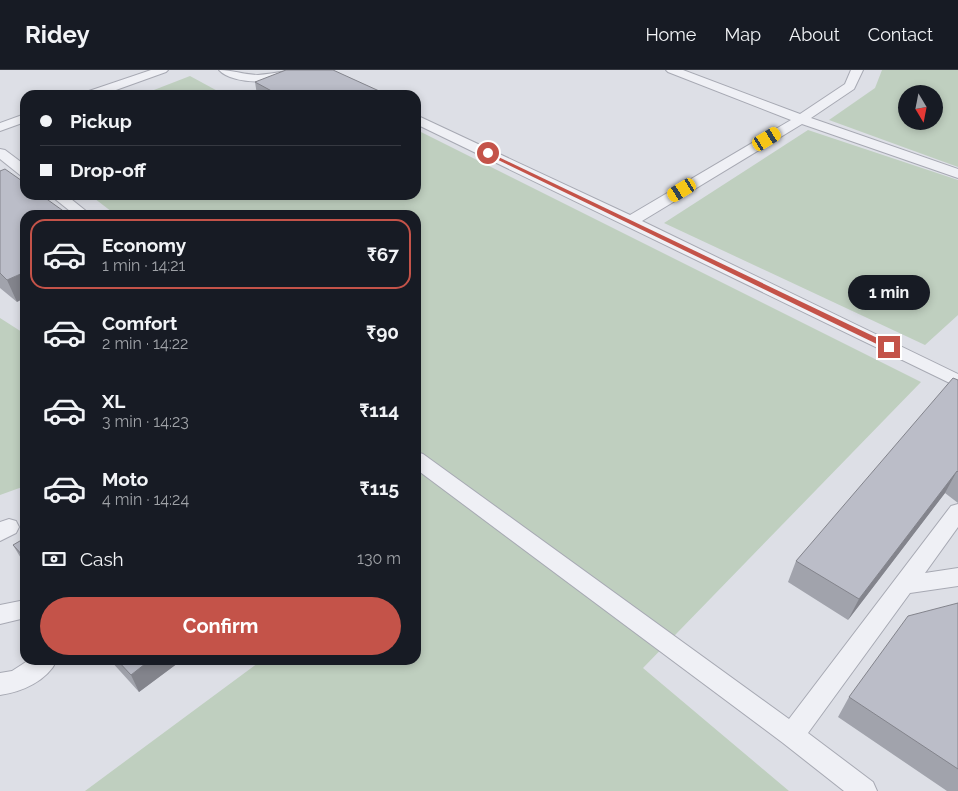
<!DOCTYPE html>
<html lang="en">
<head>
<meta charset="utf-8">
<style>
  :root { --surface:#171b24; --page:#242831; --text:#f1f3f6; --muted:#9ea1a6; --line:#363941; --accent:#c45349 }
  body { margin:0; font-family:Raleway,sans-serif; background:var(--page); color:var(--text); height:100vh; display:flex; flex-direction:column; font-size:19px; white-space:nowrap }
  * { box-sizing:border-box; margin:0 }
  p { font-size:16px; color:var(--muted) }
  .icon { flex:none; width:28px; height:28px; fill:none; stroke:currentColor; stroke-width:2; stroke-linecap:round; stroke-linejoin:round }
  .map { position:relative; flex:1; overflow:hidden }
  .drawer { position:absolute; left:20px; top:140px; width:401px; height:455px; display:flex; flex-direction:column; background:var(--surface); border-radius:15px; box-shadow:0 2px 8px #0003 }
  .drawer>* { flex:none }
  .guide { position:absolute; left:20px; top:20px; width:401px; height:110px; border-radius:15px; box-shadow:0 2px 8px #0003; display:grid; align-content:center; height:110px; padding:0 20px; background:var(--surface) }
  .needle { width:32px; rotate:170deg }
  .fabs { position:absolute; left:898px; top:15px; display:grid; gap:10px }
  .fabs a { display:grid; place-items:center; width:45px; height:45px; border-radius:50%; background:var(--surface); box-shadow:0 2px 8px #0003; font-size:25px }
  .end { position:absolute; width:22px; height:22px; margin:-11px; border:6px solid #c45349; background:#fff; box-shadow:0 0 0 2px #fff }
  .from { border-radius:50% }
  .bubble { position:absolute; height:35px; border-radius:18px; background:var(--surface); box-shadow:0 2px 8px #0003; font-size:16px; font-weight:700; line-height:35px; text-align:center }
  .car { position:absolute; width:15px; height:30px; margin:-15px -8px; border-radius:6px; box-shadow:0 0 4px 1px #0007; background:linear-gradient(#f5c518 24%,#345 0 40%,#f5c518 0 76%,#345 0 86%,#f5c518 0) }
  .guide b { display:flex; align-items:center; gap:18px; height:48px; font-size:19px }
  .guide b+b { border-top:1px solid var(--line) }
  .guide i { width:12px; height:12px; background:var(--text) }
  ul { padding:9px 0 0; list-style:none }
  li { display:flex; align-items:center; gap:15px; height:70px; margin:0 10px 8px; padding:0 10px; border:2px solid transparent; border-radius:15px }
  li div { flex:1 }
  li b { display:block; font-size:19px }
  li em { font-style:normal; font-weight:700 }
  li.active { border-color:var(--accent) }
  li>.icon { width:45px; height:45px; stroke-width:1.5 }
  .pay { display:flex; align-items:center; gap:12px; height:55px; padding:0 20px; font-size:19px }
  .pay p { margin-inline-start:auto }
  .action { display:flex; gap:10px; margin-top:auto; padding:10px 20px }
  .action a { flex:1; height:58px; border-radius:30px; background:var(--accent); color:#fff; font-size:20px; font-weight:700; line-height:58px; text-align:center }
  header { display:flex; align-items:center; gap:30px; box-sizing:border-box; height:70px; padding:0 25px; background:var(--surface); border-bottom:1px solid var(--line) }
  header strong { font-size:24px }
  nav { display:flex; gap:28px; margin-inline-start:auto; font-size:18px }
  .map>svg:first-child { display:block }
  .green { fill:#bfcfbf; fill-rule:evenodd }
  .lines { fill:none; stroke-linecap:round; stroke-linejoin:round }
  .service-casing { stroke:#a7a9b3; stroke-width:2 }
  .service { fill:#eff0f5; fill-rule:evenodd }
  .wall { fill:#a1a3ac }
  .shaded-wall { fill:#83848c }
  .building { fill:#bbbdc8; stroke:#83848c }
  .route { fill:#c45349 }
</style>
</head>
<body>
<header>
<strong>Ridey</strong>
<nav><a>Home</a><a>Map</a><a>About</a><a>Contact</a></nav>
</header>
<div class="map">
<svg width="958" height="721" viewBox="0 0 958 721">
  <rect width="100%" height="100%" fill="#dddfe6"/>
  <!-- green -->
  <path class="green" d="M 882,0 L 958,0 L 958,97 L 829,50 L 875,18 ZM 906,24 L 934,24 L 934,51 L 906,51 Z
    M 190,6 L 225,25 L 141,25 Z
    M 808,60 L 958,110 L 958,245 L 925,275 L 664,153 Z
    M 421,62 L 921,312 L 643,598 L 789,721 L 85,721 L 262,590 L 416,590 L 416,145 L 116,145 L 90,125 L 416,125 L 416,64 Z
    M 0,248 L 25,264 L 25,416 L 0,425 Z"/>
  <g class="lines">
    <defs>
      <path id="service" d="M 151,0 L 168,0 L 166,2 L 102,25 L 84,25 L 86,22 Z
        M 219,0 C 233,0 245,5 258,5 C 273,4 287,0 302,0 C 287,15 233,16 219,0 Z
        M 666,0 L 683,0 L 800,44 L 845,14 L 851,0 L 863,0 L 854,19 L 811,48 L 958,99 L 958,108 L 802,54 L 642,151 L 958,304 L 958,317 L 416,54 L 416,45 L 630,145 L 791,50 L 668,2 Z
        M 25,44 L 25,52 L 0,61 L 0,53 Z
        M 0,79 L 5,80 L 25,95 L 25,106 L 20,105 L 0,89 Z
        M 50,125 L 66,125 L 91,145 L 75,145 Z
        M 416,382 L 423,384 L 789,649 L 951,436 L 958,434 L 958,457 L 925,503 L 958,498 L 958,516 L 910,523 L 808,663 L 873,712 L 877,721 L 844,721 L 783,673 L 416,399 Z
        M 9,449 L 16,451 L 19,457 L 16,463 L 0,471 L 0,452 Z
        M 25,530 L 25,548 L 0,554 L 0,535 Z
        M 29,590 L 57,590 C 47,611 22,622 0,625 L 0,603 L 12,601 Z"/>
    </defs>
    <!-- service casing -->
    <use href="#service" class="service-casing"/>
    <!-- service -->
    <use href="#service" class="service"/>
  </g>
  <!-- wall -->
  <path class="wall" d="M 255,12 L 388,25 L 257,25 Z
    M 0,101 L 17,232 L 0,218 Z
    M 958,310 L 958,433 L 945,423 L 848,550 L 788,512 L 796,491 Z
    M 25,468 L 25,495 L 13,475 Z
    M 958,533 L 958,721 L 947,721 L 838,647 L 849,627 Z
    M 110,590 L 182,590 L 139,622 Z"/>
  <!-- shaded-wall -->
  <path class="shaded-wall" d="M 25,202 L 25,228 L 17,232 L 7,210 Z
    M 957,401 L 945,423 L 848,550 L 859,529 Z
    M 150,590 L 182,590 L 139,622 L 131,605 Z"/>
  <!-- building -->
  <path class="building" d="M 286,0 L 333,0 L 388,25 L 279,25 L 255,12 Z
    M 5,99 L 25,113 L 25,125 L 41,125 L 69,145 L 25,145 L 25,202 L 7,210 L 0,203 L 0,101 Z
    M 953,308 L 958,310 L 958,402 L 957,401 L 859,529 L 796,491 Z
    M 25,468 L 25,488 L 13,475 Z
    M 958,533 L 958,699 L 849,627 L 908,546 Z
    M 117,590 L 150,590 L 131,605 Z"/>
  <!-- route -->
  <path class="route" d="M 488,82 L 892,275 L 893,277 L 887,279 L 486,84 Z"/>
</svg>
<div class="fabs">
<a><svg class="needle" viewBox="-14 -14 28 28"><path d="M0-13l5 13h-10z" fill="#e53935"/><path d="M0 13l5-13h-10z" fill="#9ea1a6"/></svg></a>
</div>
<i class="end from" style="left:488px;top:83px"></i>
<i class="end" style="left:889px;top:277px"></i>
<div class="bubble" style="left:848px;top:205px;width:82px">1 min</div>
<i class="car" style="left:767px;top:69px;rotate:59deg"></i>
<i class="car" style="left:682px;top:120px;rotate:239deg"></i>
<div class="guide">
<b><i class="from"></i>Pickup</b>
<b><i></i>Drop-off</b>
</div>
<section class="drawer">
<ul>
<li class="active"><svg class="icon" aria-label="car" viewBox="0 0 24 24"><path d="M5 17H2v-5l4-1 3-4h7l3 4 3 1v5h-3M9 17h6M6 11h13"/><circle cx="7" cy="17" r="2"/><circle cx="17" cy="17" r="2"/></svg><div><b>Economy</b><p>1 min · 14:21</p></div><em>₹67</em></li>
<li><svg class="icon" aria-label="car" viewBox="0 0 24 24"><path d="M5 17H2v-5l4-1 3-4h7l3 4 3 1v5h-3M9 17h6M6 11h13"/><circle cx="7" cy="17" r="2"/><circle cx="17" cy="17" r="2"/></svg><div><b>Comfort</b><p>2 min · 14:22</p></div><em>₹90</em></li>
<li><svg class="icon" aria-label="car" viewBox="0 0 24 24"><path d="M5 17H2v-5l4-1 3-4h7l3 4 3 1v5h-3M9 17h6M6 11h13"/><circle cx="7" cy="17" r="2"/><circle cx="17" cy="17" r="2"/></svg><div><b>XL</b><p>3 min · 14:23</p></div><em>₹114</em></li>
<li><svg class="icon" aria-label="car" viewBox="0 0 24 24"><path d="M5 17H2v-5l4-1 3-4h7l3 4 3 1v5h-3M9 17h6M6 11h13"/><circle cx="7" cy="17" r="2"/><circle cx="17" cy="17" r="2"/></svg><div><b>Moto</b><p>4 min · 14:24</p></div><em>₹115</em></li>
</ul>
<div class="pay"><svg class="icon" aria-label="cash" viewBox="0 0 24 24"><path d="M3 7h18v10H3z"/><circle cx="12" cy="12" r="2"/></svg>Cash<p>130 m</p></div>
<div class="action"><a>Confirm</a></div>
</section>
</div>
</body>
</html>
